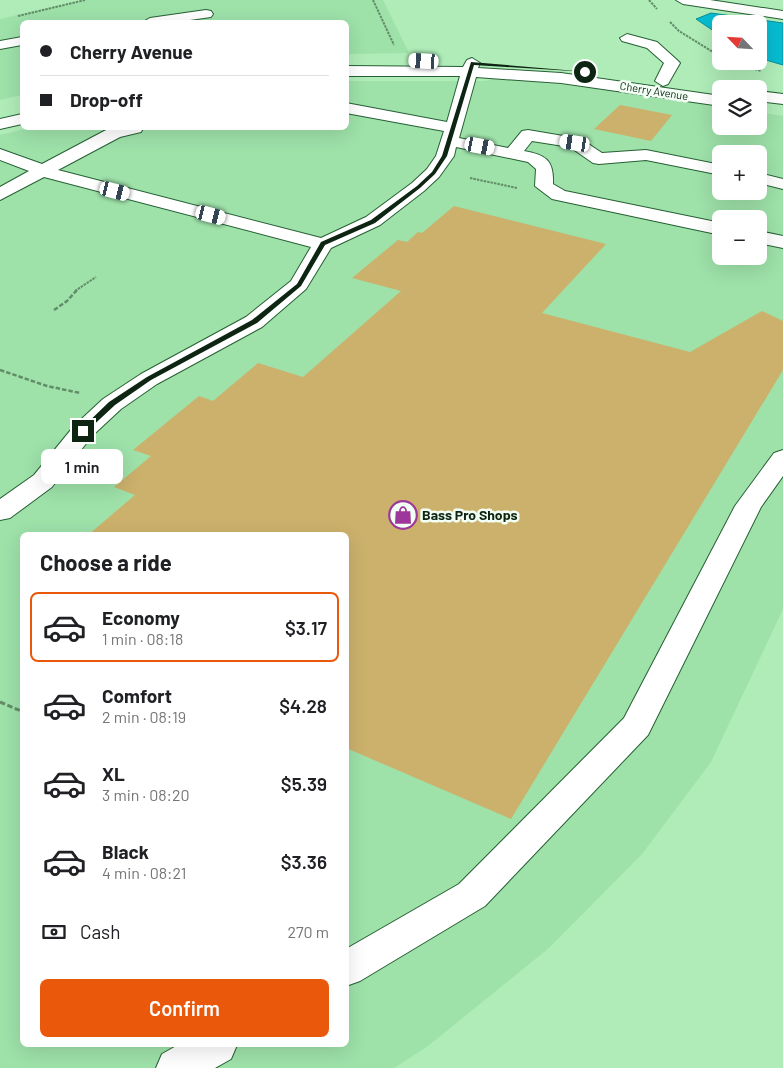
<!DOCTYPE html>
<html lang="en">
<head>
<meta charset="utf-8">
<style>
  :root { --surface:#fff; --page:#f6f6f6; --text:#202124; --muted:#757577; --line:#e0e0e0; --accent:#ea580c }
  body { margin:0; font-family:Barlow,sans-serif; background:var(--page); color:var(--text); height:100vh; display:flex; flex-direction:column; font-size:19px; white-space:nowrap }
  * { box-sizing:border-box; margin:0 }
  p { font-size:16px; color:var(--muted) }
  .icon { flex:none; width:28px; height:28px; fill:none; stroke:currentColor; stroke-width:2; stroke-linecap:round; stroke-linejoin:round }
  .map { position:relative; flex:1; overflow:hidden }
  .sheet { position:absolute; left:20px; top:532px; width:329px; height:515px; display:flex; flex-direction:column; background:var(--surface); border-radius:8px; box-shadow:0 5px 20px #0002 }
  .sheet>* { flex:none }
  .guide { position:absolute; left:20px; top:20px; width:329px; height:110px; border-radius:8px; box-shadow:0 5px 20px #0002; display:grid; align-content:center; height:110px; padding:0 20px; background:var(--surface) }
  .needle { width:32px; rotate:295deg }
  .fabs { position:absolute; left:712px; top:15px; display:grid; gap:10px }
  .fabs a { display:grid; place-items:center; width:55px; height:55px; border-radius:8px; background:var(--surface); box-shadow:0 5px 20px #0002; font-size:25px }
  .end { position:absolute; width:22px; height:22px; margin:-11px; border:6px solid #0d2512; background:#fff; box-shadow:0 0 0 2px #fff }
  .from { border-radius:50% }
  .bubble { position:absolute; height:35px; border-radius:8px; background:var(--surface); box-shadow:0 5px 20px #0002; font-size:16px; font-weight:600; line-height:35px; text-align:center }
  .car { position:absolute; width:15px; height:30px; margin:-15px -8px; border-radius:6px; box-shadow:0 0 4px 1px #0007; background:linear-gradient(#fff 24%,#345 0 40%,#fff 0 76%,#345 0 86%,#fff 0) }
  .guide b { display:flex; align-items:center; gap:18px; height:48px; font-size:19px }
  .guide b+b { border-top:1px solid var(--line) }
  .guide i { width:12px; height:12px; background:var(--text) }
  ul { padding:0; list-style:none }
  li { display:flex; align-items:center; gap:15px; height:70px; margin:0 10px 8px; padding:0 10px; border:2px solid transparent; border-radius:8px }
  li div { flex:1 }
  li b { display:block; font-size:19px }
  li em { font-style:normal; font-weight:600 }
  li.active { border-color:var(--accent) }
  li>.icon { width:45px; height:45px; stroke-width:1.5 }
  h2 { padding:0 20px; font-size:22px; line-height:60px }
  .pay { display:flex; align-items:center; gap:12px; height:55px; padding:0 20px; font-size:19px }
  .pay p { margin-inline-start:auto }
  .button { display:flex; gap:10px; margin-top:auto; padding:10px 20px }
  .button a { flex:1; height:58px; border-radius:8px; background:var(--accent); color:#fff; font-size:20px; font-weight:600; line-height:58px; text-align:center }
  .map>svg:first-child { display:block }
  .built { fill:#9ee1a9; fill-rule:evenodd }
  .water { fill:#07bcd1; stroke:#098f98 }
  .building { fill:#ccb16c }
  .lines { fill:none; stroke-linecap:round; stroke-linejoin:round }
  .minor-casing { stroke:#266034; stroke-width:2 }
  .path-far2 { stroke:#628d69; stroke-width:2; stroke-dasharray:2.5 1; stroke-linecap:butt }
  .path-far1 { stroke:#628d69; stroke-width:2.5; stroke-dasharray:4.5 2; stroke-linecap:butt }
  .path { stroke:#628d69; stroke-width:3; stroke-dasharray:5.5 2.5; stroke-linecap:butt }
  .minor { fill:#fff; fill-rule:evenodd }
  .route { fill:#0d2512 }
  .labels { text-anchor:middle; stroke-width:5; stroke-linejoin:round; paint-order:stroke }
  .far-street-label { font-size:11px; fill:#0d2512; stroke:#f3fff4 }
  .poi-label { font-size:14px; font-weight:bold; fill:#0d2512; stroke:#f3fff4; text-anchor:start }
</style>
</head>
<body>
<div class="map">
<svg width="783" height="1068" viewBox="0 0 783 1068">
  <rect width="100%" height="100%" fill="#afecb8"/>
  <!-- built -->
  <path class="built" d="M 81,0 L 383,0 L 409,53 L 346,54 L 346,22 L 22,22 L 22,95 L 0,100 L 0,19 Z
    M 496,78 L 613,90 L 721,107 L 721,126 L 759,126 L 759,112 L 783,116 L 783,609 L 711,762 L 642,854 L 549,948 L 428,1046 L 394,1068 L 0,1068 L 0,135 L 29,128 L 346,128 L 346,81 L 485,81 ZM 721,154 L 759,154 L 759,191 L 721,191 ZM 721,219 L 759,219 L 759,256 L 721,256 ZM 22,535 L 346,535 L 346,1045 L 22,1045 Z"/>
  <!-- water -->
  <path class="water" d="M 711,13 L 783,23 L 783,65 L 759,58 L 759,24 L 721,24 L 721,36 L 696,19 Z"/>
  <!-- building -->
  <path class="building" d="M 620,105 L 672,115 L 651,141 L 594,129 Z
    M 454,206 L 606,244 L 542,313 L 690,352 L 762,311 L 783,321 L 783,370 L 511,819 L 346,748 L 346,535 L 88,535 L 135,495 L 114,487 L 151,456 L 133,450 L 199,396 L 213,401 L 258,363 L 303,377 L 401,291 L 352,278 L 398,240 L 407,242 L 418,232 L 422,233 Z"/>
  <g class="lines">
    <defs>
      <path id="minor" d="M 676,0 L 710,0 L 783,11 L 783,19 L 683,4 Z
        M 206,10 L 211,11 L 213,14 L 211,17 L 176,22 L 143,22 L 150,18 Z
        M 627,34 L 657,42 L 677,60 L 680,63 L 668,84 L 663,86 L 655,81 L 664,63 L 647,48 L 622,41 L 620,38 Z
        M 22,37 L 22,45 L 0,49 L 0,41 Z
        M 472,58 L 480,63 L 478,68 L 561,73 L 721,96 L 721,106 L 561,83 L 476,77 L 459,138 L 508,148 L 522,131 L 528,130 L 581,139 L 602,153 L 646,150 L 721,165 L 721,175 L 646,160 L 599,164 L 593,163 L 570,147 L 532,141 L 524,151 C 546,155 554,160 553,184 L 565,191 L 721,223 L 721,235 L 552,199 L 535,186 L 536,169 L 528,162 L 456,147 L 454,156 L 439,177 L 424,191 L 380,225 L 331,248 L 306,289 L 262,327 L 157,384 L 121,409 L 92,436 L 52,487 L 10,518 L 0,520 L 0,499 L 34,475 L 74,426 L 103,399 L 141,374 L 246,317 L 291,281 L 311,247 L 44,177 L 0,200 L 0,187 L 29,171 L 0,160 L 0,149 L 42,164 L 108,129 L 143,128 L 141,132 L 120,137 L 58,170 L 321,238 L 366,217 L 412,183 L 427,169 L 436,156 L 444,131 L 346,113 L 346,103 L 447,122 L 460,76 L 346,76 L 346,66 L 463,67 L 467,60 Z
        M 759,91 L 783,94 L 783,104 L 759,101 Z
        M 22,114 L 22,124 L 0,129 L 0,119 Z
        M 759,173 L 783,179 L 783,189 L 759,183 Z
        M 759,231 L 783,236 L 783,248 L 759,243 Z
        M 783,450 L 783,476 L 761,507 L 648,735 L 485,906 L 360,981 L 346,986 L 346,949 L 459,884 L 624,718 L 735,506 L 774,453 Z
        M 178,1045 L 237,1045 L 231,1059 L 215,1068 L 156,1068 L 162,1054 Z"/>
    </defs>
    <!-- minor casing -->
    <use href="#minor" class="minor-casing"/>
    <!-- path-far2 -->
    <path class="path-far2" d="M 373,0 L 394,45
      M 649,0 L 657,9
      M 18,16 L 85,0
      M 670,22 L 679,31 L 721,57
      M 728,61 L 761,71
      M 470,178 L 517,188
      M 75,291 L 96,277"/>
    <!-- path-far1 -->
    <path class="path-far1" d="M 54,310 L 67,301 L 77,290
      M 0,370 L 47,386 L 80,393"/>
    <!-- path -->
    <path class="path" d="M 0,702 L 21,711"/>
    <!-- minor -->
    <use href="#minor" class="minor"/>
  </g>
  <!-- route -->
  <path class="route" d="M 471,62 L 588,72 L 474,65 L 447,156 L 435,174 L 420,188 L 375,223 L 325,245 L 301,286 L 257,323 L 151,380 L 115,405 L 86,432 L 81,432 L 81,429 L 109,402 L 147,377 L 252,320 L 297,284 L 321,242 L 371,220 L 417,186 L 432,172 L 442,156 Z"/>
  <!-- icons -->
  <defs>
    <symbol id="shop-ring" viewBox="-11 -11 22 22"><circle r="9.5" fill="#f3fff4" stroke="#9e379b" stroke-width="1.5"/><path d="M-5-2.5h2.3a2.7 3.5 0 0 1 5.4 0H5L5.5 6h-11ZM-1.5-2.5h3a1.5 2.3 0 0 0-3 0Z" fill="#9e379b"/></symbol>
  </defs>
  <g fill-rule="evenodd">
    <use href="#shop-ring" x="387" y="499" width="32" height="32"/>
  </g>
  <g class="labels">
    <!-- far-street labels -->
    <g class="far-street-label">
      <text transform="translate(654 91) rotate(9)" y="4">Cherry Avenue</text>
    </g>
    <!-- poi labels -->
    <g class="poi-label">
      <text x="422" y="520">Bass Pro Shops</text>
    </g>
  </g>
</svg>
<div class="fabs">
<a><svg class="needle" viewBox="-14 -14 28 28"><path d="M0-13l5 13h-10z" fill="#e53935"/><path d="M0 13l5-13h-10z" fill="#757577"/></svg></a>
<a><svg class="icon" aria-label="layers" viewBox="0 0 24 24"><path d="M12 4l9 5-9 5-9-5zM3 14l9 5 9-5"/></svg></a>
<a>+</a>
<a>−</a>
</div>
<i class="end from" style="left:585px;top:72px"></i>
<i class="end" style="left:83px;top:431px"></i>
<div class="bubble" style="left:41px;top:449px;width:82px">1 min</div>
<i class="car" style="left:424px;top:61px;rotate:273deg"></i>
<i class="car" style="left:575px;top:143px;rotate:279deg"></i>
<i class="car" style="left:480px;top:146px;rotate:101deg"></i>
<i class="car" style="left:115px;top:191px;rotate:104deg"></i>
<i class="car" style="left:211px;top:215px;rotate:104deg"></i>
<div class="guide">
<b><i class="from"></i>Cherry Avenue</b>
<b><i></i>Drop-off</b>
</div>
<section class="sheet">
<h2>Choose a ride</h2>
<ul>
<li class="active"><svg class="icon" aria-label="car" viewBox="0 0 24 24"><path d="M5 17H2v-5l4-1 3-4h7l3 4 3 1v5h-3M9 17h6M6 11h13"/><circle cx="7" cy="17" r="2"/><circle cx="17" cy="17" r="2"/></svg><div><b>Economy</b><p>1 min · 08:18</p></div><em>$3.17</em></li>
<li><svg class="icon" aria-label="car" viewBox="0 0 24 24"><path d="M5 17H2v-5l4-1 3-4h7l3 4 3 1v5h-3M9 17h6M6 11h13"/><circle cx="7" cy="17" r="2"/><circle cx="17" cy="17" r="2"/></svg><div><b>Comfort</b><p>2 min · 08:19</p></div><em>$4.28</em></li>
<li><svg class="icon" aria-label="car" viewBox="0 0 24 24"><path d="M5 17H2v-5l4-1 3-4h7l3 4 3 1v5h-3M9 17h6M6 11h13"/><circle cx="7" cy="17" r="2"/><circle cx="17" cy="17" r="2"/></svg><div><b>XL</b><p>3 min · 08:20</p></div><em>$5.39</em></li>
<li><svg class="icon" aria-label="car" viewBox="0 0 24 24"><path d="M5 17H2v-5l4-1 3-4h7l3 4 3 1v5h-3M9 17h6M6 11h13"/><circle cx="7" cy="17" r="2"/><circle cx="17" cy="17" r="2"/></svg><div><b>Black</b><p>4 min · 08:21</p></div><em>$3.36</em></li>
</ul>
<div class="pay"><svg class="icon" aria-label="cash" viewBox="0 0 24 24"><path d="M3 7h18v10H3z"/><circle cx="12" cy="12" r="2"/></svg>Cash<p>270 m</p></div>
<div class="button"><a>Confirm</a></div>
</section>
</div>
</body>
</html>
